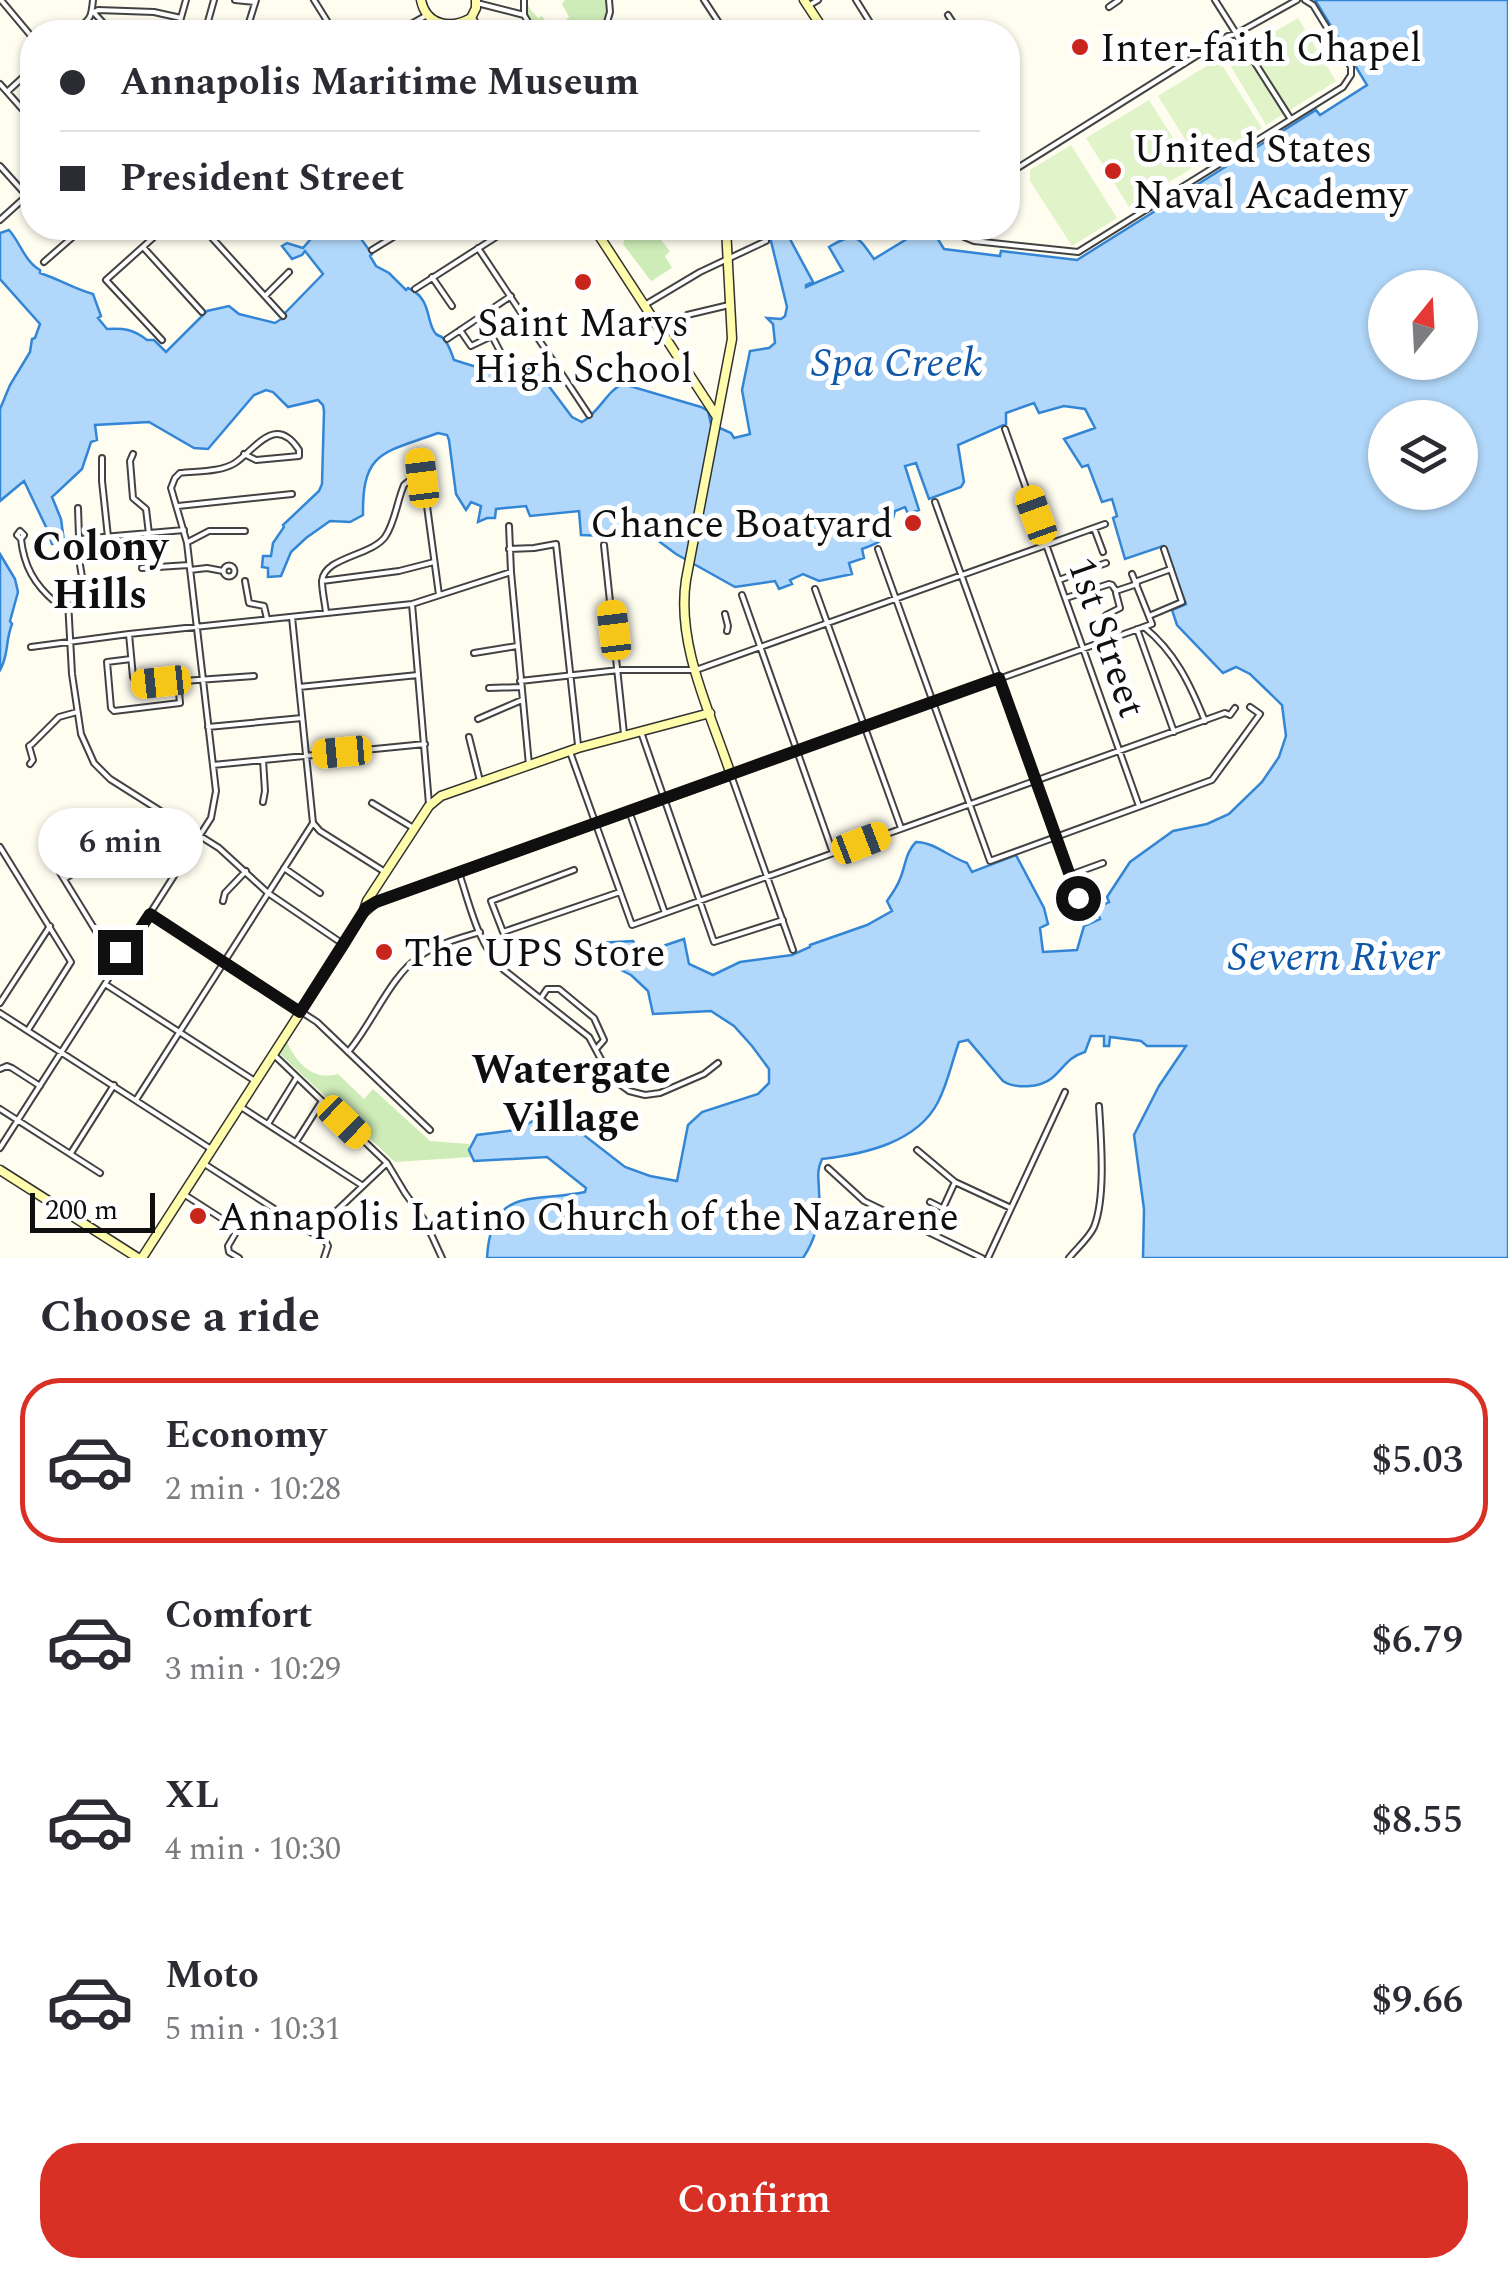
<!DOCTYPE html>
<html lang="en">
<head>
<meta charset="utf-8">
<style>
  :root { --surface:#fff; --page:#f2f2f3; --text:#2b2b33; --muted:#7c7c81; --line:#e1e1e2; --accent:#d93025 }
  body { margin:0; font-family:Spectral,serif; background:var(--page); color:var(--text); height:100vh; display:flex; flex-direction:column; font-size:38px; white-space:nowrap }
  * { box-sizing:border-box; margin:0 }
  p { font-size:32px; color:var(--muted) }
  .icon { flex:none; width:55px; height:55px; fill:none; stroke:currentColor; stroke-width:2; stroke-linecap:round; stroke-linejoin:round }
  .map { position:relative; height:1258px; overflow:hidden }
  .side { display:flex; flex-direction:column; background:var(--surface); flex:1 }
  .side>* { flex:none }
  .top-card { position:absolute; left:20px; top:20px; width:1000px; height:220px; border-radius:40px; box-shadow:0 2px 8px #0004; display:grid; align-content:center; height:220px; padding:0 40px; background:var(--surface) }
  .needle { width:65px; rotate:18deg }
  .tools { position:absolute; left:1368px; top:270px; display:grid; gap:20px }
  .tools a { display:grid; place-items:center; width:110px; height:110px; border-radius:50%; background:var(--surface); box-shadow:0 2px 8px #0004; font-size:50px }
  .scale { position:absolute; left:30px; bottom:25px; width:125px; box-sizing:border-box; padding-left:10px; border:5px solid #0f0f0f; border-top:0; font-size:28px; line-height:35px; white-space:nowrap; color:#0f0f0f; -webkit-text-stroke:8px #fff; paint-order:stroke }
  .end { position:absolute; width:45px; height:45px; margin:-22px; border:12px solid #0f0f0f; background:#fff; box-shadow:0 0 0 5px #fff }
  .from { border-radius:50% }
  .bubble { position:absolute; height:70px; border-radius:35px; background:var(--surface); box-shadow:0 2px 8px #0004; font-size:32px; font-weight:600; line-height:70px; text-align:center }
  .car { position:absolute; width:30px; height:60px; margin:-30px -15px; border-radius:12px; box-shadow:0 0 8px 2px #0007; background:linear-gradient(#f5c518 24%,#345 0 40%,#f5c518 0 76%,#345 0 86%,#f5c518 0) }
  .top-card b { display:flex; align-items:center; gap:35px; height:95px; font-size:38px }
  .top-card b+b { border-top:2px solid var(--line) }
  .top-card i { width:25px; height:25px; background:var(--text) }
  ul { padding:0; list-style:none }
  li { display:flex; align-items:center; gap:30px; height:165px; margin:0 20px 15px; padding:0 20px; border:5px solid transparent; border-radius:40px }
  li div { flex:1 }
  li b { display:block; font-size:38px }
  li em { font-style:normal; font-weight:600 }
  li.selected { border-color:var(--accent) }
  li>.icon { width:90px; height:90px; stroke-width:1.5 }
  h2 { padding:0 40px; font-size:45px; line-height:120px }
  .cta { display:flex; gap:20px; margin-top:auto; padding:20px 40px }
  .cta a { flex:1; height:115px; border-radius:40px; background:var(--accent); color:#fff; font-size:40px; font-weight:600; line-height:115px; text-align:center }
  .map>svg:first-child { display:block }
  .green { fill:#ceecb7 }
  .pitch { fill:#e1f3c9 }
  .water { fill:#b1d8fa; stroke:#3386d6; stroke-width:2.5; fill-rule:evenodd }
  .lines { fill:none; stroke-linecap:round; stroke-linejoin:round }
  .street-casing { stroke:#424242; stroke-width:8 }
  .secondary-casing { stroke:#313131; stroke-width:11 }
  .street { stroke:#fff; stroke-width:4 }
  .secondary { stroke:#fffdab; stroke-width:8 }
  .route { stroke:#0f0f0f; stroke-width:12 }
  .poi-dot { fill:#c8251d; stroke:#fff; stroke-width:4 }
  .labels { text-anchor:middle; stroke-width:10; stroke-linejoin:round; paint-order:stroke }
  .poi-label { font-size:40px; fill:#0f0f0f; stroke:#fff; text-anchor:start }
  .street-label { font-size:40px; fill:#0f0f0f; stroke:#fff }
  .water-label { font-size:42px; font-style:italic; fill:#0f58a9; stroke:#fff }
  .neighbourhood-label { font-size:42px; font-weight:bold; fill:#0f0f0f; stroke:#fff }
</style>
</head>
<body>
<div class="map">
<svg width="1508" height="1258" viewBox="0 0 1508 1258">
  <rect width="100%" height="100%" fill="#fffdf0"/>
  <!-- green -->
  <path class="green" d="M 528,0 C 527,9 533,11 538,18 L 542,16 L 550,29 L 559,26 L 569,17 L 562,4 L 565,0 L 606,0 L 606,14 L 599,32 L 539,32 C 532,22 521,11 528,0 Z
    M 634,228 L 652,229 L 670,251 L 665,256 L 672,268 L 651,281 L 623,244 L 626,233 Z
    M 287,1042 C 297,1064 313,1081 338,1074 L 364,1099 L 373,1089 L 430,1141 L 469,1144 L 471,1157 L 395,1162 L 278,1052 Z"/>
  <!-- pitch -->
  <path class="pitch" d="M 1298,18 L 1336,81 L 1266,125 L 1227,60 Z
    M 1218,59 L 1262,128 L 1201,165 L 1158,96 Z
    M 1149,100 L 1192,168 L 1129,207 L 1086,138 Z
    M 1071,145 L 1117,218 L 1072,246 L 1030,181 L 1030,170 Z"/>
  <!-- water -->
  <path class="water" d="M 1315,0 L 1508,0 L 1508,1258 L 1143,1258 L 1144,1209 L 1134,1135 L 1159,1086 L 1186,1046 L 1147,1046 L 1141,1041 L 1110,1037 L 1109,1046 L 1104,1046 L 1104,1036 L 1091,1036 L 1085,1052 C 1068,1057 1064,1068 1052,1078 C 1040,1088 1015,1089 1003,1081 L 968,1040 L 959,1042 C 952,1061 948,1083 938,1102 C 917,1143 864,1154 822,1159 C 816,1172 819,1179 819,1192 C 821,1215 816,1239 803,1258 L 487,1258 C 491,1185 533,1203 585,1192 L 586,1188 L 547,1157 L 474,1161 L 469,1150 L 477,1135 L 515,1130 L 535,1120 L 554,1117 L 571,1125 L 625,1167 L 650,1176 L 677,1181 L 688,1125 L 702,1112 L 758,1094 L 769,1083 L 769,1069 L 752,1046 L 734,1026 L 711,1011 L 653,1014 L 648,991 L 631,975 L 587,953 L 597,943 L 633,941 L 642,953 L 684,939 L 689,964 L 713,975 L 740,962 L 792,955 L 810,947 L 810,945 L 867,925 L 892,911 L 887,901 C 892,894 897,887 900,879 C 906,865 905,853 916,842 C 934,842 949,857 967,863 L 972,872 L 1016,855 L 1044,908 L 1048,924 L 1040,928 L 1043,952 L 1077,950 L 1084,926 L 1100,919 L 1096,908 L 1109,902 L 1107,897 L 1130,862 L 1173,831 L 1207,824 L 1229,814 L 1262,782 L 1279,757 L 1286,736 L 1282,705 L 1250,674 L 1236,667 L 1223,673 L 1177,625 L 1172,610 L 1186,604 L 1163,546 L 1125,559 L 1113,518 L 1117,516 L 1112,499 L 1102,502 L 1088,465 L 1082,467 L 1064,439 L 1095,428 L 1085,409 L 1064,406 L 1039,413 L 1034,403 L 1006,413 L 1006,424 L 958,445 L 964,482 L 961,487 L 929,499 L 916,463 L 905,466 L 919,510 L 908,514 L 905,507 L 895,511 C 888,536 889,540 862,549 L 864,558 L 849,563 L 852,574 L 819,581 L 803,574 L 790,580 L 792,584 L 779,589 L 775,581 L 735,587 L 676,554 L 637,525 L 607,536 L 581,535 L 579,511 L 530,516 L 526,506 L 496,509 L 495,518 L 487,518 L 478,522 L 481,506 L 471,502 L 466,510 L 456,494 L 449,440 L 447,435 L 438,433 C 384,453 362,450 363,515 L 350,522 L 330,521 L 306,538 L 291,552 L 281,576 L 268,577 L 268,568 L 262,567 L 263,556 L 271,556 L 273,543 L 284,527 L 283,525 L 319,491 L 322,484 L 324,411 L 323,405 L 318,400 L 288,407 L 273,392 L 266,390 L 254,395 L 208,449 L 194,448 L 149,422 L 95,425 L 97,440 L 91,442 L 82,469 L 52,497 L 61,519 L 64,541 L 52,544 L 46,527 L 24,481 L 0,501 L 0,409 L 10,385 L 30,352 L 32,339 L 35,338 L 40,324 L 0,279 L 0,233 L 9,230 C 20,242 25,262 40,270 L 40,273 C 59,279 74,289 93,294 L 101,316 L 98,318 L 107,329 C 124,328 133,329 147,340 L 154,340 L 166,352 L 207,311 L 229,306 L 239,314 L 275,323 L 286,316 L 285,313 L 323,274 L 305,251 L 302,255 L 292,259 L 282,246 L 287,243 L 303,248 L 320,228 L 363,228 L 360,230 L 359,236 L 372,254 L 370,256 L 376,266 L 389,273 L 406,290 L 408,288 C 433,299 425,322 436,334 C 438,336 441,336 443,338 C 449,344 451,352 454,360 L 483,369 L 524,363 L 531,371 L 536,369 L 572,417 L 582,422 C 600,412 607,390 623,384 L 701,407 L 708,411 L 711,424 L 731,433 L 734,438 L 750,434 L 742,390 L 750,351 L 769,348 L 775,343 L 773,324 L 767,318 L 781,319 L 785,316 L 787,307 L 770,237 L 766,228 L 784,228 L 813,282 L 806,285 L 806,287 L 843,271 L 829,247 C 856,231 857,235 874,259 L 925,228 L 931,228 L 944,249 L 1000,256 L 1001,251 L 1077,260 L 1316,110 L 1320,115 L 1367,85 ZM 1385,288 L 1460,288 L 1460,362 L 1385,362 ZM 1385,418 L 1460,418 L 1460,492 L 1385,492 Z
    M 0,554 L 15,579 L 18,592 L 10,621 L 12,624 C 5,642 9,655 0,670 Z"/>
  <g class="lines">
    <defs>
      <path id="street" d="M 1,0 L 32,37
        M 235,0 L 255,2
        M 314,0 L 334,32
        M 524,0 L 524,15 L 534,32
        M 704,0 L 725,32
        M 856,0 L 876,32
        M 1215,0 L 1290,118
        M 477,3 L 524,15
        M 808,6 L 818,0
        M 1109,7 L 1119,0
        M 94,12 L 98,10 L 154,12 L 181,18
        M 95,14 L 112,32
        M 948,15 L 959,32
        M 606,27 L 642,32
        M 74,32 C 90,18 91,21 93,0
        M 177,32 L 186,0
        M 205,32 L 214,0
        M 246,32 L 256,0
        M 397,32 L 427,15
        M 604,32 L 610,12 L 609,0
        M 0,84 L 32,120
        M 7,92 L 32,69
        M 0,166 L 27,196
        M 1008,174 L 1228,36 L 1236,34 L 1297,0
        M 0,220 L 32,191
        M 203,228 L 283,316
        M 485,228 L 492,239
        M 955,228 L 964,237 L 974,241 L 1078,252 L 1343,87 L 1351,75 L 1351,67 L 1313,5 L 1305,0
        M 143,247 L 202,312
        M 478,248 L 589,415
        M 372,250 L 408,228
        M 44,262 L 83,228
        M 432,277 L 452,306
        M 415,289 L 510,228
        M 265,296 L 289,272
        M 643,306 L 700,272 L 766,241
        M 460,330 L 471,346 L 492,336 L 502,355
        M 665,330 L 687,315 L 729,305
        M 447,339 L 511,296
        M 162,340 L 106,280 L 164,228
        M 1005,429 L 1139,806
        M 133,454 L 130,461 L 133,498 L 146,509 L 149,534
        M 420,454 L 439,595
        M 102,458 L 102,481 L 108,537
        M 935,502 L 1085,919
        M 178,506 L 292,494
        M 509,526 L 511,572 L 529,765
        M 1094,528 L 1103,552
        M 21,539 L 17,535 L 20,531 L 24,535 L 21,539 C 24,566 34,584 55,602 L 74,599 L 82,590 L 83,583 L 80,565 L 78,508
        M 80,539 L 184,530
        M 188,542 L 209,531 L 245,531
        M 604,545 L 624,734
        M 509,549 L 534,548 L 556,544 L 578,745
        M 878,549 L 990,861 L 1212,780 L 1260,714 L 1250,707
        M223.5 571a5.5 5.5 0 1 1 11 0a5.5 5.5 0 1 1-11 0Z
        M 142,568 L 189,565
        M 190,570 L 207,568 L 223,571
        M 1059,580 L 1106,563
        M 245,581 L 249,603 L 264,606 L 267,619
        M 322,581 L 399,571 L 434,562
        M 1135,582 L 1171,569
        M 815,589 L 901,828
        M 742,595 L 833,853
        M 1066,598 L 1109,584 L 1112,585 L 1116,591 L 1137,584
        M 68,601 L 72,674 L 81,734 L 94,763 L 110,779 L 219,848 L 268,893 L 343,944
        M 412,604 L 429,804
        M 326,613 C 325,603 322,591 322,581 C 324,557 371,556 385,537 C 395,523 397,501 404,485 L 410,480 L 423,478
        M 725,614 L 728,626 L 727,631
        M 1149,616 L 1182,602 L 1164,549
        M 292,617 L 313,823 L 320,831 L 385,872
        M 1144,627 C 1175,652 1190,684 1205,721
        M 1137,629 L 1174,732
        M 129,634 L 133,677 L 135,681 L 141,684 L 254,676
        M 1114,637 L 1106,615 L 1120,608 L 1116,593
        M 31,647 L 129,634 L 412,604 L 511,572
        M 474,653 L 517,646
        M 131,659 L 107,662 L 111,708 L 114,711 L 180,703 L 178,682
        M 520,681 L 619,670 L 696,670 L 1105,524
        M 299,687 L 418,675
        M 489,688 L 521,687
        M 478,719 L 522,700
        M 208,727 L 302,718
        M 641,732 L 714,942 L 783,920
        M 469,737 L 480,781
        M 570,752 L 632,925 L 1225,713 L 1230,715 L 1235,708
        M 30,764 L 33,760 L 29,746 L 32,744 L 59,717 L 77,712
        M 213,765 L 425,744
        M 263,802 L 265,791 L 263,760
        M 372,803 L 415,829
        M 629,811 L 665,913
        M 0,847 L 71,962 L 28,1030
        M 51,858 L 97,933 L 123,955
        M 284,868 L 320,893
        M 574,870 L 491,901 L 503,932 L 620,892
        M 459,873 C 470,905 478,946 504,970 L 589,1037 L 611,1078 L 629,1091 L 645,1095 L 660,1093 L 704,1074 L 718,1063
        M 1070,875 L 1103,863
        M 64,879 L 108,852
        M 223,901 L 225,893 L 246,871
        M 150,914 L 317,1022 L 430,1130
        M 793,950 L 731,775 L 1152,624 L 1132,574
        M 105,984 L 255,1081
        M 541,998 L 547,989 L 559,989 L 594,1018 L 604,1040 L 597,1048
        M 0,1003 L 50,926
        M 0,1013 L 211,1149
        M 348,1052 C 372,1024 391,975 420,956 C 437,944 460,938 480,932
        M 273,1054 L 387,1163 L 405,1193 L 425,1221 L 442,1258
        M 0,1069 L 7,1066 L 12,1068 L 40,1086
        M 136,1100 L 313,823
        M 241,1107 L 363,1186
        M 0,1109 L 100,1173
        M 268,1124 L 297,1077
        M 296,1142 L 322,1101
        M 0,1148 L 211,818 L 216,791 L 187,543 L 171,488 L 175,478 L 180,473 C 197,471 221,472 235,463 C 255,450 275,413 299,450 L 299,456 L 256,460 L 244,454
        M 917,1150 L 955,1182 L 1011,1208
        M 71,1153 L 114,1085
        M 206,1165 L 326,1242 L 328,1246 L 324,1258
        M 828,1168 L 864,1201 L 982,1258
        M 185,1195 L 238,1229 L 228,1246 L 229,1252 L 239,1258
        M 930,1202 L 942,1208
        M 932,1232 L 955,1182
        M 318,1235 L 328,1219 L 387,1163
        M 988,1258 L 1065,1092
        M 1069,1258 C 1077,1248 1089,1238 1094,1227 C 1106,1197 1101,1138 1099,1106"/>
      <path id="secondary" d="M 421,0 C 426,25 450,30 471,18 L 476,8 L 476,0
        M 804,0 L 825,32
        M 471,18 L 476,26 L 487,32
        M 594,228 L 717,417
        M 363,913 L 376,902 L 731,775 C 711,714 676,645 686,580 L 732,339 L 726,228
        M 0,1170 L 138,1258
        M 142,1258 L 345,943 L 363,913 L 367,901 L 429,806 L 441,796 L 578,748 L 710,713"/>
    </defs>
    <!-- street casing -->
    <use href="#street" class="street-casing"/>
    <!-- secondary casing -->
    <use href="#secondary" class="secondary-casing"/>
    <!-- street -->
    <use href="#street" class="street"/>
    <!-- secondary -->
    <use href="#secondary" class="secondary"/>
  </g>
  <g class="lines">
    <!-- route -->
    <path class="route" d="M 120,952 L 123,955 L 150,914 L 300,1012 L 366,908 L 376,902 L 999,678 L 1078,898"/>
  </g>
  <!-- markers -->
  <g class="poi-dot">
    <circle cx="1080" cy="47" r="10"/>
    <circle cx="1113" cy="171" r="10"/>
    <circle cx="583" cy="282" r="10"/>
    <circle cx="913" cy="523" r="10"/>
    <circle cx="384" cy="952" r="10"/>
    <circle cx="198" cy="1216" r="10"/>
  </g>
  <g class="labels">
    <!-- poi labels -->
    <g class="poi-label">
      <text x="1100" y="61">Inter-faith Chapel</text>
      <text x="1133" y="162">United States<tspan x="1133" dy="46">Naval Academy</tspan></text>
      <text x="583" y="336" text-anchor="middle">Saint Marys<tspan x="583" dy="46">High School</tspan></text>
      <text x="893" y="537" text-anchor="end">Chance Boatyard</text>
      <text x="404" y="966">The UPS Store</text>
      <text x="218" y="1230">Annapolis Latino Church of the Nazarene</text>
    </g>
    <!-- street labels -->
    <g class="street-label">
      <text transform="translate(1108 637) rotate(71)" y="14">1st Street</text>
    </g>
    <!-- water labels -->
    <g class="water-label">
      <text x="897" y="376">Spa Creek</text>
      <text x="1334" y="970">Severn River</text>
    </g>
    <!-- neighbourhood labels -->
    <g class="neighbourhood-label">
      <text x="100" y="560">Colony<tspan x="100" dy="48">Hills</tspan></text>
      <text x="571" y="1083">Watergate<tspan x="571" dy="48">Village</tspan></text>
    </g>
  </g>
</svg>
<div class="tools">
<a><svg class="needle" viewBox="-14 -14 28 28"><path d="M0-13l5 13h-10z" fill="#e53935"/><path d="M0 13l5-13h-10z" fill="#7c7c81"/></svg></a>
<a><svg class="icon" aria-label="layers" viewBox="0 0 24 24"><path d="M12 4l9 5-9 5-9-5zM3 14l9 5 9-5"/></svg></a>
</div>
<div class="scale">200 m</div>
<i class="end from" style="left:1078px;top:898px"></i>
<i class="end" style="left:120px;top:952px"></i>
<div class="bubble" style="left:38px;top:808px;width:165px">6 min</div>
<i class="car" style="left:422px;top:478px;rotate:353deg"></i>
<i class="car" style="left:1036px;top:515px;rotate:340deg"></i>
<i class="car" style="left:614px;top:630px;rotate:353deg"></i>
<i class="car" style="left:161px;top:682px;rotate:264deg"></i>
<i class="car" style="left:342px;top:752px;rotate:265deg"></i>
<i class="car" style="left:861px;top:843px;rotate:69deg"></i>
<i class="car" style="left:344px;top:1122px;rotate:134deg"></i>
<div class="top-card">
<b><i class="from"></i>Annapolis Maritime Museum</b>
<b><i></i>President Street</b>
</div>
</div>
<section class="side">
<h2>Choose a ride</h2>
<ul>
<li class="selected"><svg class="icon" aria-label="car" viewBox="0 0 24 24"><path d="M5 17H2v-5l4-1 3-4h7l3 4 3 1v5h-3M9 17h6M6 11h13"/><circle cx="7" cy="17" r="2"/><circle cx="17" cy="17" r="2"/></svg><div><b>Economy</b><p>2 min · 10:28</p></div><em>$5.03</em></li>
<li><svg class="icon" aria-label="car" viewBox="0 0 24 24"><path d="M5 17H2v-5l4-1 3-4h7l3 4 3 1v5h-3M9 17h6M6 11h13"/><circle cx="7" cy="17" r="2"/><circle cx="17" cy="17" r="2"/></svg><div><b>Comfort</b><p>3 min · 10:29</p></div><em>$6.79</em></li>
<li><svg class="icon" aria-label="car" viewBox="0 0 24 24"><path d="M5 17H2v-5l4-1 3-4h7l3 4 3 1v5h-3M9 17h6M6 11h13"/><circle cx="7" cy="17" r="2"/><circle cx="17" cy="17" r="2"/></svg><div><b>XL</b><p>4 min · 10:30</p></div><em>$8.55</em></li>
<li><svg class="icon" aria-label="car" viewBox="0 0 24 24"><path d="M5 17H2v-5l4-1 3-4h7l3 4 3 1v5h-3M9 17h6M6 11h13"/><circle cx="7" cy="17" r="2"/><circle cx="17" cy="17" r="2"/></svg><div><b>Moto</b><p>5 min · 10:31</p></div><em>$9.66</em></li>
</ul>
<div class="cta"><a>Confirm</a></div>
</section>
</body>
</html>
